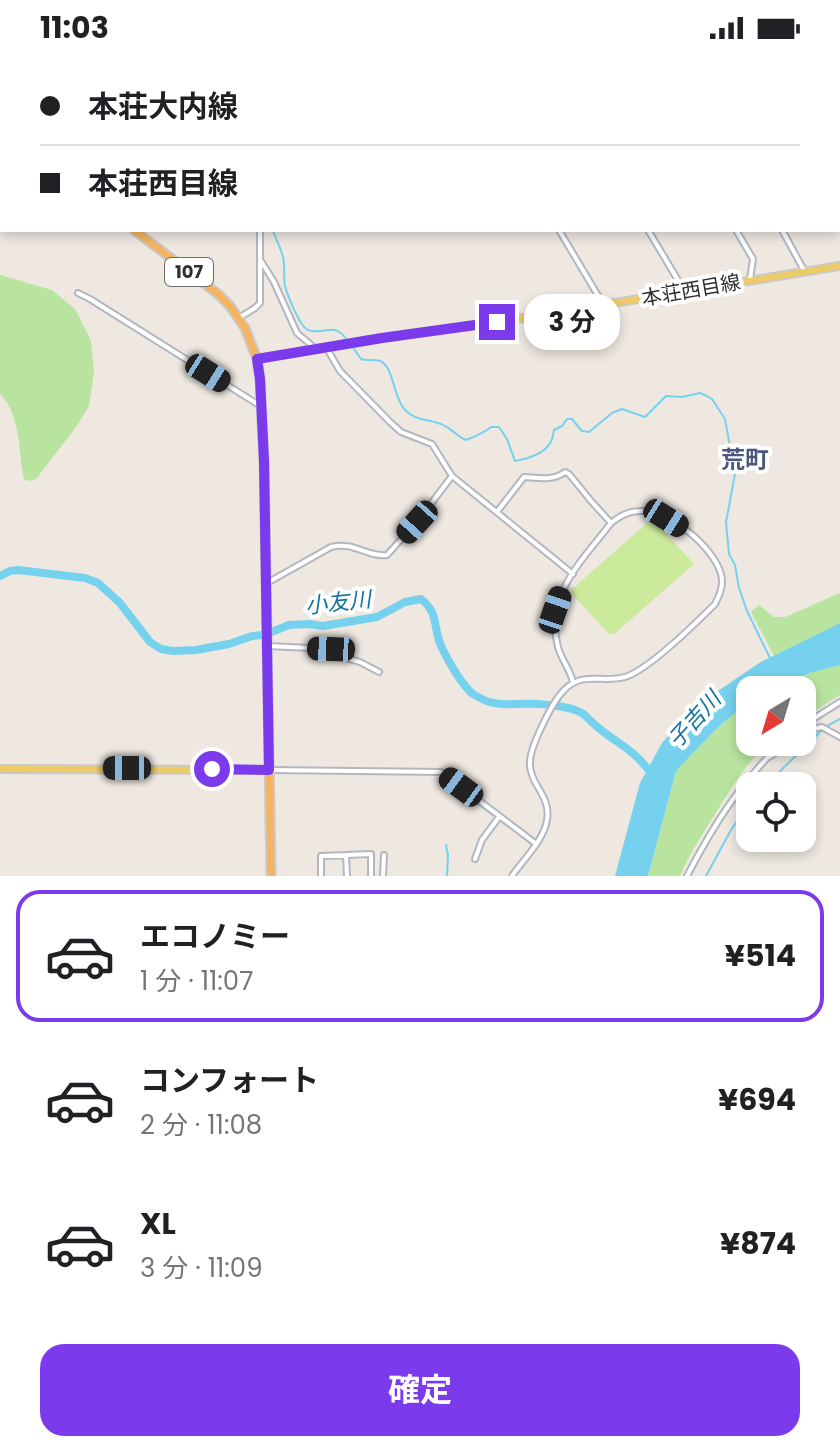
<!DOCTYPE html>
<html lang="ja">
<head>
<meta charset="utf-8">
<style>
  :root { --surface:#fff; --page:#f6f6f6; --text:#202124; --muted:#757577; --line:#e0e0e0; --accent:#7c3aed }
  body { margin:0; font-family:Poppins,"Noto Sans JP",sans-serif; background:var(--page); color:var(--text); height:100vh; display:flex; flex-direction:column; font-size:30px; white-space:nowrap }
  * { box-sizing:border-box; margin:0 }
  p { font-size:26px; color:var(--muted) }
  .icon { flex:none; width:44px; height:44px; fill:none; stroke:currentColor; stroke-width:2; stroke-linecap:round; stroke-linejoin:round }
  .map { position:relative; height:820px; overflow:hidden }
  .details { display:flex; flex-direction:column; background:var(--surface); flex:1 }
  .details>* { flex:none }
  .hud { position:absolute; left:0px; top:0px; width:840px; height:176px; box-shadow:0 4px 12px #0003; display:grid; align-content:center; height:176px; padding:0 40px; background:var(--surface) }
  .needle { width:52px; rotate:218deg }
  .tools { position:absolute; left:736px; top:620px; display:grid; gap:16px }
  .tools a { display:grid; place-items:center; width:80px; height:80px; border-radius:16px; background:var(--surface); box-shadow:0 4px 12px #0003; font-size:40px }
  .end { position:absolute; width:36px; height:36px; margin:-18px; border:10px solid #7c3aed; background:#fff; box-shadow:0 0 0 4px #fff }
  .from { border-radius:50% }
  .bubble { position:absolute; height:56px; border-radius:24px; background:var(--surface); box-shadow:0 4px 12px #0003; font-size:26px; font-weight:700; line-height:56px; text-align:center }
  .car { position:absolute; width:24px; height:48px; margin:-24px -12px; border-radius:10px; box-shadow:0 0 6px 2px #0007; background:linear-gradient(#222 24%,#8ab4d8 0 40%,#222 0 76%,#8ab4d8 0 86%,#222 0) }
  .hud b { display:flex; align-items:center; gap:28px; height:76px; font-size:30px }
  .hud b+b { border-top:2px solid var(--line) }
  .hud i { width:20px; height:20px; background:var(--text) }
  ul { padding:14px 0 0; list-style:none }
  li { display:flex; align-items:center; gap:24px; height:132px; margin:0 16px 12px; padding:0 24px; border:4px solid transparent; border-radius:24px }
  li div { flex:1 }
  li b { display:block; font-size:30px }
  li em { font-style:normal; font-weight:700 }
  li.current { border-color:var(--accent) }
  li>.icon { width:72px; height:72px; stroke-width:1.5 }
  .primary-button { display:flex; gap:16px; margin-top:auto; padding:16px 40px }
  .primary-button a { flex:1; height:92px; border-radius:24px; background:var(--accent); color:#fff; font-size:32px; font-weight:700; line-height:92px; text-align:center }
  .status { display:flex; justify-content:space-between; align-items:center; height:56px; padding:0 40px; background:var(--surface); direction:ltr }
  .status svg { height:22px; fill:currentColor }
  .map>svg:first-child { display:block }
  .green { fill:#b8e49f }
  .pitch { fill:#cbea9b }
  .water { fill:#76d1ee }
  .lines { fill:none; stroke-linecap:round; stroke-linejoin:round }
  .stream { stroke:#76d1ee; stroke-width:2 }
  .river { stroke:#76d1ee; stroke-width:8 }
  .minor-casing { stroke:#b4b7c0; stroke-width:8 }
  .primary-casing { stroke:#c9c9c9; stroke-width:10 }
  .trunk-casing { stroke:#c9c9c9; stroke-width:11 }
  .minor { stroke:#fff; stroke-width:4 }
  .primary { stroke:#efcb65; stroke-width:6 }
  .trunk { stroke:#f6b462; stroke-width:7 }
  .route { stroke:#7c3aed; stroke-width:10 }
  .labels { text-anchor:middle; stroke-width:8; stroke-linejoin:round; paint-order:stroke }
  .shield { fill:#fff; stroke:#6d6d6d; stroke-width:2 }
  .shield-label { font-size:18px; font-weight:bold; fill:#2e2e2e }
  .street-label { font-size:20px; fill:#2e2e2e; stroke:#fff }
  .water-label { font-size:22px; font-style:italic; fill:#10729f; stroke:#fff }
  .quarter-label { font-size:24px; font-weight:bold; fill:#4e587f; stroke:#fff }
</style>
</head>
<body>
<div class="status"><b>11:03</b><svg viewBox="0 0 49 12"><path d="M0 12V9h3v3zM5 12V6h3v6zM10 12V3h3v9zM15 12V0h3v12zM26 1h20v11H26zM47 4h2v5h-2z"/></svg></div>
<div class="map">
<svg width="840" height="820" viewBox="0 0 840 820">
  <rect width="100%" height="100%" fill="#eee8e1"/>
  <!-- green -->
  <path class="green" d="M 0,219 L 52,234 L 75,253 L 91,285 L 94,317 L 89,350 L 76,371 L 36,423 L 29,425 L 24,423 C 18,395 21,358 0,338 Z
    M 840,537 L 840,567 L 774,600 L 751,556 L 759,549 L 774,561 L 785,561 Z
    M 840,609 L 840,639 L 802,663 L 802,634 L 770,634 L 810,617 Z
    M 750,644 L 750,686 L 771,686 C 747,704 733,730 717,755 C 704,776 690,797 680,820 L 648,820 L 676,715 L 715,674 Z"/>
  <!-- pitch -->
  <path class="pitch" d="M 647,467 L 657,468 L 694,508 L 614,578 L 609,578 L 571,537 L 572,533 Z"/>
  <!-- water -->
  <path class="water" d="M 840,567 L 840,609 L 810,617 L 770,634 L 750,634 L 750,644 L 715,674 L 676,715 L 648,820 L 615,820 L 640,727 L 662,687 L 693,652 L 759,607 Z"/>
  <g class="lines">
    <!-- stream -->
    <path class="stream" d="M 28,0 L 32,2 L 40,0
      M 45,0 L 45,2
      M 273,174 C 275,182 280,190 282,198 C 286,208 283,219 285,230 C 287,238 300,271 308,274 C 326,280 333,264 348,285
      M 352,290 L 361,303 C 367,305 374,303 380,305 C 394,310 393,342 405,354 C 418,367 432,362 445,370 C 453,374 458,381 466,384 C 474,381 485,376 491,371 L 499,371 L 507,383 L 515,405 C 526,403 544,398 550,387 C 553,383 553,378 554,374 L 562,370 L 567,363 L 572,363 L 582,375 L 589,376 L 612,357 L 622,353 L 645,361 L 666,340 L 682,341 L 700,337 L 707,340 L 712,343 L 725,363 L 735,418 L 726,466 L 729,498 L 735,509 L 739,532 L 747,555 L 770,602
      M 827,670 L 840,663
      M 765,730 L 822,674
      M 446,789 L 448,799 L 447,820
      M 706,820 L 731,774 L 750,747"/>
    <!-- river -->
    <path class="river" d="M 0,520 L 10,515 L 18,514 L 85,522 L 98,527 L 120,547 L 150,586 L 161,593 L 173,595 L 196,594 L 229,588 L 252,580 L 264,579 L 289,569 L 309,568 L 323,570 L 377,561 L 405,546 L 421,543 C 436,555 434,565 438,581 C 441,594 462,630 473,638 C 498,654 511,646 538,648 C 551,649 567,650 580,656 C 586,659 589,664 594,668 C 616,688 634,692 653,720"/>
    <defs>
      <path id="minor" d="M 249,0 L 249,2
        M 457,0 L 458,2
        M 545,0 L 546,2
        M 723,0 L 724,2
        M 784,0 L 785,2
        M 838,74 L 840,77
        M 559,174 L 603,248
        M 648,174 L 685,236
        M 736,174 L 753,203 L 750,223
        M 782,174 L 805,216
        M 261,205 L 274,226 L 297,277 L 316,293
        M 78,237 L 90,243 L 259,349
        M 239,262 L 255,252 L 260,247 L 260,174
        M 326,291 L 340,315 L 390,366 L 401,376 L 432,388 L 452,420 L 573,518
        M 497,456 L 524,421 C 539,422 553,425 565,416 L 569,418 L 591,445 L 611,467
        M 267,527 L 331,491 C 355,485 365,501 387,499 L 417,466 L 452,420
        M 267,590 L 331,593 L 349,603 L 360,606 L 379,616
        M 802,670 L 840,646
        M 802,681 L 813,673 L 822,671 L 840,681
        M 769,701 L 793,686
        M 269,714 L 441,716 L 535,787
        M 346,799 L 347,820
        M 475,803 L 482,784 L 499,761
        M 321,820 L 321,800 L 371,798 L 371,820
        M 383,820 L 384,799
        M 512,820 C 523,804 544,784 547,764 C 550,748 541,737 534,724 C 532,719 529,712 530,706 C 530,691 550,652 559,640 C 580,612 599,628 625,621 C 648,614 697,566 715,548 C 720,538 724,529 721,518 C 713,490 669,454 640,455 C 628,455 620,460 611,467 C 582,505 544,539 558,591 C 561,603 570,613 573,626
        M 687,820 C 714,768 740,727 783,686"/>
      <path id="primary" d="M 257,303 L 382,282 L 523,262 L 840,210
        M 0,713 L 269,714"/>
      <path id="trunk" d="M 0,71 L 2,73
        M 134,174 L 218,238 L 230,250 L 245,272 L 257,303 L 260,323 L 264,405 L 271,820"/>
    </defs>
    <!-- minor casing -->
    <use href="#minor" class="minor-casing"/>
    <!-- primary casing -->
    <use href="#primary" class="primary-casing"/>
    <!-- trunk casing -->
    <use href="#trunk" class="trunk-casing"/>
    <!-- minor -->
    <use href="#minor" class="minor"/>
    <!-- primary -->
    <use href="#primary" class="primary"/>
    <!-- trunk -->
    <use href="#trunk" class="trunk"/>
  </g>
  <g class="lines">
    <!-- route -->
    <path class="route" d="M 212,713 L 269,714 L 264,405 L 260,323 L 257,303 L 382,282 L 497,266"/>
  </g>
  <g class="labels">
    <!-- shield labels -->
    <rect class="shield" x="165" y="202" width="48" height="28" rx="6"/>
    <g class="shield-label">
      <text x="189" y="222">107</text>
    </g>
    <!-- street labels -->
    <g class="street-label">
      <text transform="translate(691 234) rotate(-10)" y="7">本荘西目線</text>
    </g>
    <!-- water labels -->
    <g class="water-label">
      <text transform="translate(338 546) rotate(-6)" y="8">小友川</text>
      <text transform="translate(694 663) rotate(-48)" y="8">子吉川</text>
    </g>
    <!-- quarter labels -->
    <g class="quarter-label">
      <text x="745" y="412">荒町</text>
    </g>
  </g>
</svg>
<div class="tools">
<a><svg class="needle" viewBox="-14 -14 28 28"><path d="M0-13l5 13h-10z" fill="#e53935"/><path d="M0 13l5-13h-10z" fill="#757577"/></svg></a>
<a><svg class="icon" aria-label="locate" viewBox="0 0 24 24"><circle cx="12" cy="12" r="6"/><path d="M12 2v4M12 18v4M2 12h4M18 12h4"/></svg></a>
</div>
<i class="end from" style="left:212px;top:713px"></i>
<i class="end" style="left:497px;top:266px"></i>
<div class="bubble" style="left:524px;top:238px;width:96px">3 分</div>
<i class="car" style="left:208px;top:317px;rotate:122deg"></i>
<i class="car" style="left:666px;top:462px;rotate:122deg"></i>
<i class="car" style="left:417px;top:466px;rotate:222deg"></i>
<i class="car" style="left:555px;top:554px;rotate:19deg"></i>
<i class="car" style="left:331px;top:593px;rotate:272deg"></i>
<i class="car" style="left:127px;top:712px;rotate:270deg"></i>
<i class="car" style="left:461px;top:731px;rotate:306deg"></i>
<div class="hud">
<b><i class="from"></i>本荘大内線</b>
<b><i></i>本荘西目線</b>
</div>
</div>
<section class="details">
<ul>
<li class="current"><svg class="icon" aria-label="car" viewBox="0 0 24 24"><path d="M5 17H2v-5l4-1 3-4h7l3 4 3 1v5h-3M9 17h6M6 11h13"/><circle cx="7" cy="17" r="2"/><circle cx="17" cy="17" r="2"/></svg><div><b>エコノミー</b><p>1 分 · 11:07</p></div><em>¥514</em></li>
<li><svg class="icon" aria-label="car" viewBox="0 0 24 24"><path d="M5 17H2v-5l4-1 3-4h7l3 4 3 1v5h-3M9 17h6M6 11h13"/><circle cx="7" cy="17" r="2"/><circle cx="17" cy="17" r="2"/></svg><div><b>コンフォート</b><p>2 分 · 11:08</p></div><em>¥694</em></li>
<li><svg class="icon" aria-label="car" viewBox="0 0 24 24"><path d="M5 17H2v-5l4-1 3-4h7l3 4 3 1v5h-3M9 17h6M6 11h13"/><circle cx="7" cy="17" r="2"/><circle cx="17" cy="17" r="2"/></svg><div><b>XL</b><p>3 分 · 11:09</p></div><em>¥874</em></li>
</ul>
<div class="primary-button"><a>確定</a></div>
</section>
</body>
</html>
